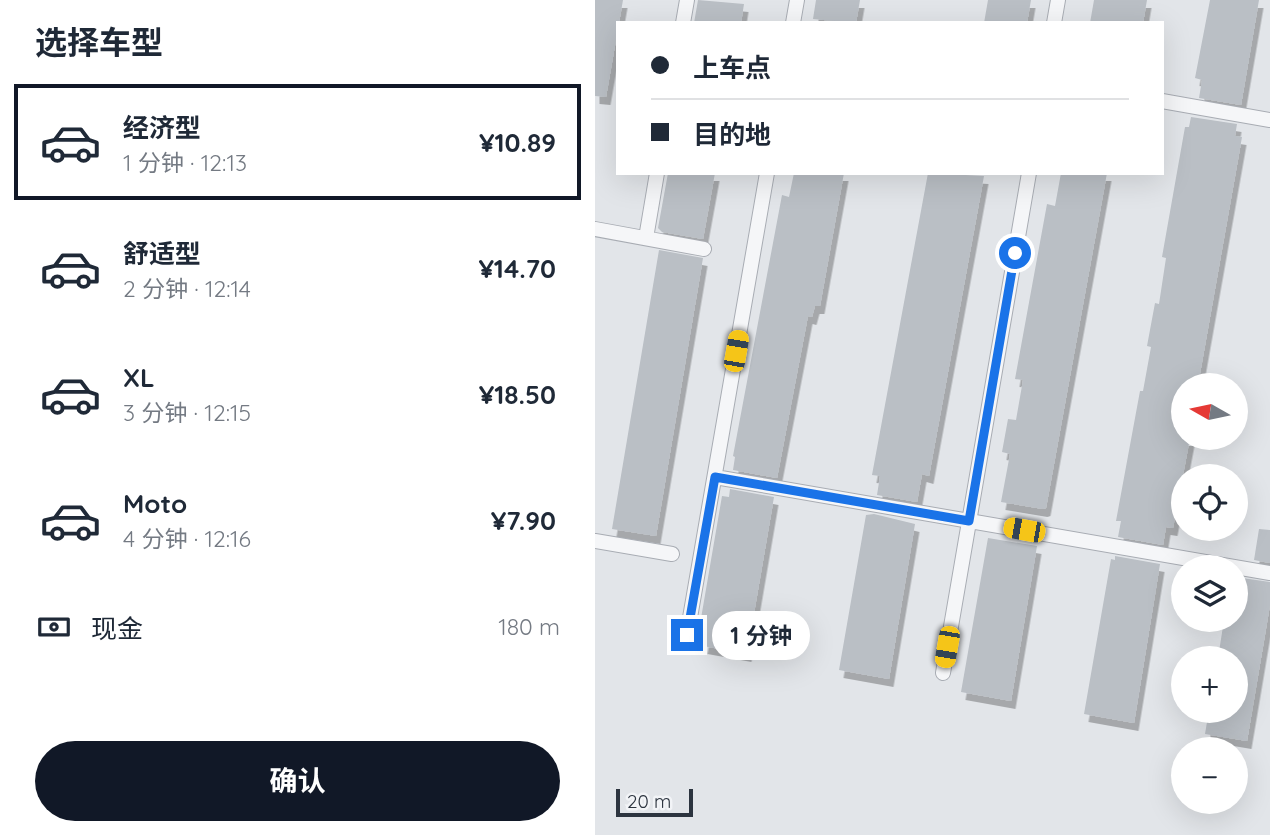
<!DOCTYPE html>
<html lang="zh">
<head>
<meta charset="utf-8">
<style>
  :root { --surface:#fff; --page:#f2f2f3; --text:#1f2937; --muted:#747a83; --line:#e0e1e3; --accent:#111827 }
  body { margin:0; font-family:Quicksand,"Noto Sans SC",sans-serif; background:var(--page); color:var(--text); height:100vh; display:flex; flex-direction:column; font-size:26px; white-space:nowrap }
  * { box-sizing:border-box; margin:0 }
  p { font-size:23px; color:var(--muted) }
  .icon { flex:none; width:38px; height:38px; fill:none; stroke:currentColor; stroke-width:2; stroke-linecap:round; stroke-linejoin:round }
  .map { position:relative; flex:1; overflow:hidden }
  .sheet { display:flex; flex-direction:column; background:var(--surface); width:595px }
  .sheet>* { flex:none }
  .banner { position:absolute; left:21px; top:21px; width:548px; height:154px; border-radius:0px; box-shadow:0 7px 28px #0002; display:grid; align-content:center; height:154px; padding:0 35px; background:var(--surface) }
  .needle { width:46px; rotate:279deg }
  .controls { position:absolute; left:576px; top:373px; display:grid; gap:14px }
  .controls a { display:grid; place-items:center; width:77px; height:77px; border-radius:50%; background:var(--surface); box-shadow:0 7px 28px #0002; font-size:35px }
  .scale { position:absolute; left:21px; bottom:18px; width:77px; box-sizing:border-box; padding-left:7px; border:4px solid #2c343f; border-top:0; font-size:19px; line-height:24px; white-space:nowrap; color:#2c343f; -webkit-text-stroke:5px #f2f4f7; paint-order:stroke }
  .end { position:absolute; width:32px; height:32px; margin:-16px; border:9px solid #1a73e8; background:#fff; box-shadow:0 0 0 4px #fff }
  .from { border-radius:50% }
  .bubble { position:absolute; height:49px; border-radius:24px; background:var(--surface); box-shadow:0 7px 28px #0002; font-size:23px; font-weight:700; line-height:49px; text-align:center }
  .car { position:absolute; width:21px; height:42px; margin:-21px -10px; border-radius:9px; box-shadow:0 0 5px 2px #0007; background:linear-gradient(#f5c518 24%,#345 0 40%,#f5c518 0 76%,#345 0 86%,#f5c518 0) }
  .banner b { display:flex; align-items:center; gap:24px; height:66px; font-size:26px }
  .banner b+b { border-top:2px solid var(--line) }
  .banner i { width:18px; height:18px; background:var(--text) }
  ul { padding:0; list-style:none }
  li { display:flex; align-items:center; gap:21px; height:116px; margin:0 14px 10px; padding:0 21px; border:4px solid transparent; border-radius:0px }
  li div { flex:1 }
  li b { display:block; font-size:26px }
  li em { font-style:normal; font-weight:700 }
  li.selected { border-color:var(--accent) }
  li>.icon { width:63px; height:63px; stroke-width:1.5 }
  h2 { padding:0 35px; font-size:32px; line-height:84px }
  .pay { display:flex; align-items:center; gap:18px; height:77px; padding:0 35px; font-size:26px }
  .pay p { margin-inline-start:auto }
  .primary-button { display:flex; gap:14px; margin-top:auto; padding:14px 35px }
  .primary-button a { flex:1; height:80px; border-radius:42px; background:var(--accent); color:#fff; font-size:28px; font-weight:700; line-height:80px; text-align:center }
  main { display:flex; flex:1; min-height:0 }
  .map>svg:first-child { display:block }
  .building { fill:#babfc5; filter:url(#shadow) }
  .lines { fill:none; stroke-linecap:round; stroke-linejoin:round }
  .lane-casing { stroke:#a8acb3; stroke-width:16 }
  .lane { stroke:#f5f6f8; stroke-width:14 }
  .route { stroke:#1a73e8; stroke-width:9 }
</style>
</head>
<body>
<main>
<section class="sheet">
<h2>选择车型</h2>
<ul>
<li class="selected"><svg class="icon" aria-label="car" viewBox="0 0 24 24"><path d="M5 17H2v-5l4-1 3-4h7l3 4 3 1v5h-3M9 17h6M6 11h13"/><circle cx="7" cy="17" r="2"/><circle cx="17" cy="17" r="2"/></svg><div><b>经济型</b><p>1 分钟 · 12:13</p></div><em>¥10.89</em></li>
<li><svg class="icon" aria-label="car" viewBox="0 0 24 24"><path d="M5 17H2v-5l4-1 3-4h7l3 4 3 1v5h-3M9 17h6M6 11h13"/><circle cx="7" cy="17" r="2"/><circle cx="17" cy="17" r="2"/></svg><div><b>舒适型</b><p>2 分钟 · 12:14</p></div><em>¥14.70</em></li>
<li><svg class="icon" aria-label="car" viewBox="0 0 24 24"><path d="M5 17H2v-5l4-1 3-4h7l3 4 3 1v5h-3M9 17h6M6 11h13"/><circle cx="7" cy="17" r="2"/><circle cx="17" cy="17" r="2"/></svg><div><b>XL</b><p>3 分钟 · 12:15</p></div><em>¥18.50</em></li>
<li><svg class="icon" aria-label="car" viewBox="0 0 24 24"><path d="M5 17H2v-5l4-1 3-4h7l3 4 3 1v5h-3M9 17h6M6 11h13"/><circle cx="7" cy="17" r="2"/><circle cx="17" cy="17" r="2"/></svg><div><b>Moto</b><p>4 分钟 · 12:16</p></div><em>¥7.90</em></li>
</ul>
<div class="pay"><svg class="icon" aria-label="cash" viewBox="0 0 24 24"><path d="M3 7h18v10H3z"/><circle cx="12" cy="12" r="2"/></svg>现金<p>180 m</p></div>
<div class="primary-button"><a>确认</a></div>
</section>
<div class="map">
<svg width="675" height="835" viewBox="0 0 675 835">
  <defs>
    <filter id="shadow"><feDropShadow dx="4.5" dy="8" stdDeviation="0" flood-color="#0004"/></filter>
  </defs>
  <rect width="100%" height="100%" fill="#e2e5e9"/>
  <!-- building -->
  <path class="building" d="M 0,0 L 28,0 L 11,97 L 0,96 Z
    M 103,0 L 149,4 L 146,23 L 99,23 Z
    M 221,0 L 265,0 L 261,23 L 218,19 Z
    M 393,0 L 436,0 L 432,23 L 389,23 Z
    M 499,0 L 552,0 L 548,23 L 495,23 Z
    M 615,0 L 664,0 L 646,105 L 604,98 L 607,80 L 600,78 Z
    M 596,117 L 642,124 L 640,136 L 647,137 L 603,385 L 588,385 L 588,438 L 595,438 L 578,528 L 571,527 L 568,545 L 523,537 L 526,521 L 521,521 L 545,391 L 548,391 L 556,347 L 552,346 L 560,303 L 564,304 L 571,258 L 567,257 L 590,127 L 594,127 Z
    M 73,173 L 120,173 L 108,239 L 67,232 L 63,228 Z
    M 199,173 L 249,173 L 225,306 L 220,306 L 217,317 L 213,316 L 182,478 L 138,470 L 140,457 L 138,456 L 187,195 L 194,197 Z
    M 333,173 L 389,176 L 334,476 L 327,474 L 322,502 L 282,495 L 285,476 L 277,475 Z
    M 466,173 L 512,173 L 451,508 L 448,509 L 406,502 L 415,454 L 407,452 L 413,419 L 421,420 L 428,380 L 420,379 L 452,204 L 460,206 Z
    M 64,250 L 108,258 L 61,536 L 17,529 Z
    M 135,489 L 179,497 L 152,654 L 108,646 L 111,631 L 104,630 L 127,496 L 134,497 Z
    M 279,514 L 320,524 L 294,679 L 244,670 L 271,515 Z
    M 664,529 L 675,530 L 675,563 L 659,560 Z
    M 393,538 L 442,546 L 416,701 L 366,692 Z
    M 520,556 L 565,564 L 539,723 L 489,714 L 516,559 L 520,560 Z
    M 640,577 L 675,582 L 675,605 L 652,741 L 610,734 L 614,710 L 640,710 L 640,658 L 623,658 L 629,620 L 640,620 Z"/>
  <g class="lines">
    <defs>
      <path id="lane" d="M 88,23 L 92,0
        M 198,23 L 202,0
        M 459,23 L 463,0
        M 567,101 L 675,120
        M 0,229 L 109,249
        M 51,238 L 62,173
        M 120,477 L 675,573
        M 0,541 L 77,554
        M 92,635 L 172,173
        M 348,673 L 434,173"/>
    </defs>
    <!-- lane casing -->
    <use href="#lane" class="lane-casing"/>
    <!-- lane -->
    <use href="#lane" class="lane"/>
  </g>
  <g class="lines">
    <!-- route -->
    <path class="route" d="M 92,635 L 120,477 L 374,521 L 420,253"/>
  </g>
</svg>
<div class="controls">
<a><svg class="needle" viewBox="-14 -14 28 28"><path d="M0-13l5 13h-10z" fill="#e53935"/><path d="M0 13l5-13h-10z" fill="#747a83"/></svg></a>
<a><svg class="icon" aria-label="locate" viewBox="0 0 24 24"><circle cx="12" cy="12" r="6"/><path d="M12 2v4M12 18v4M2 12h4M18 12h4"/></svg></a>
<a><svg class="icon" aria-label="layers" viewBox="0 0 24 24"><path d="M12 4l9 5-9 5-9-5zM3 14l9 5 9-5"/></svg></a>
<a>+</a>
<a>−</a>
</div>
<div class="scale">20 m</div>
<i class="end from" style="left:420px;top:253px"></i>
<i class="end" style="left:92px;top:635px"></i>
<div class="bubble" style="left:117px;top:611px;width:98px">1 分钟</div>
<i class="car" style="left:141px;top:351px;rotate:10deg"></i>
<i class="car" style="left:429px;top:530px;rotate:280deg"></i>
<i class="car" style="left:352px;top:647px;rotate:190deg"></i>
<div class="banner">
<b><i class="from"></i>上车点</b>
<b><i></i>目的地</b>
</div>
</div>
</main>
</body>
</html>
